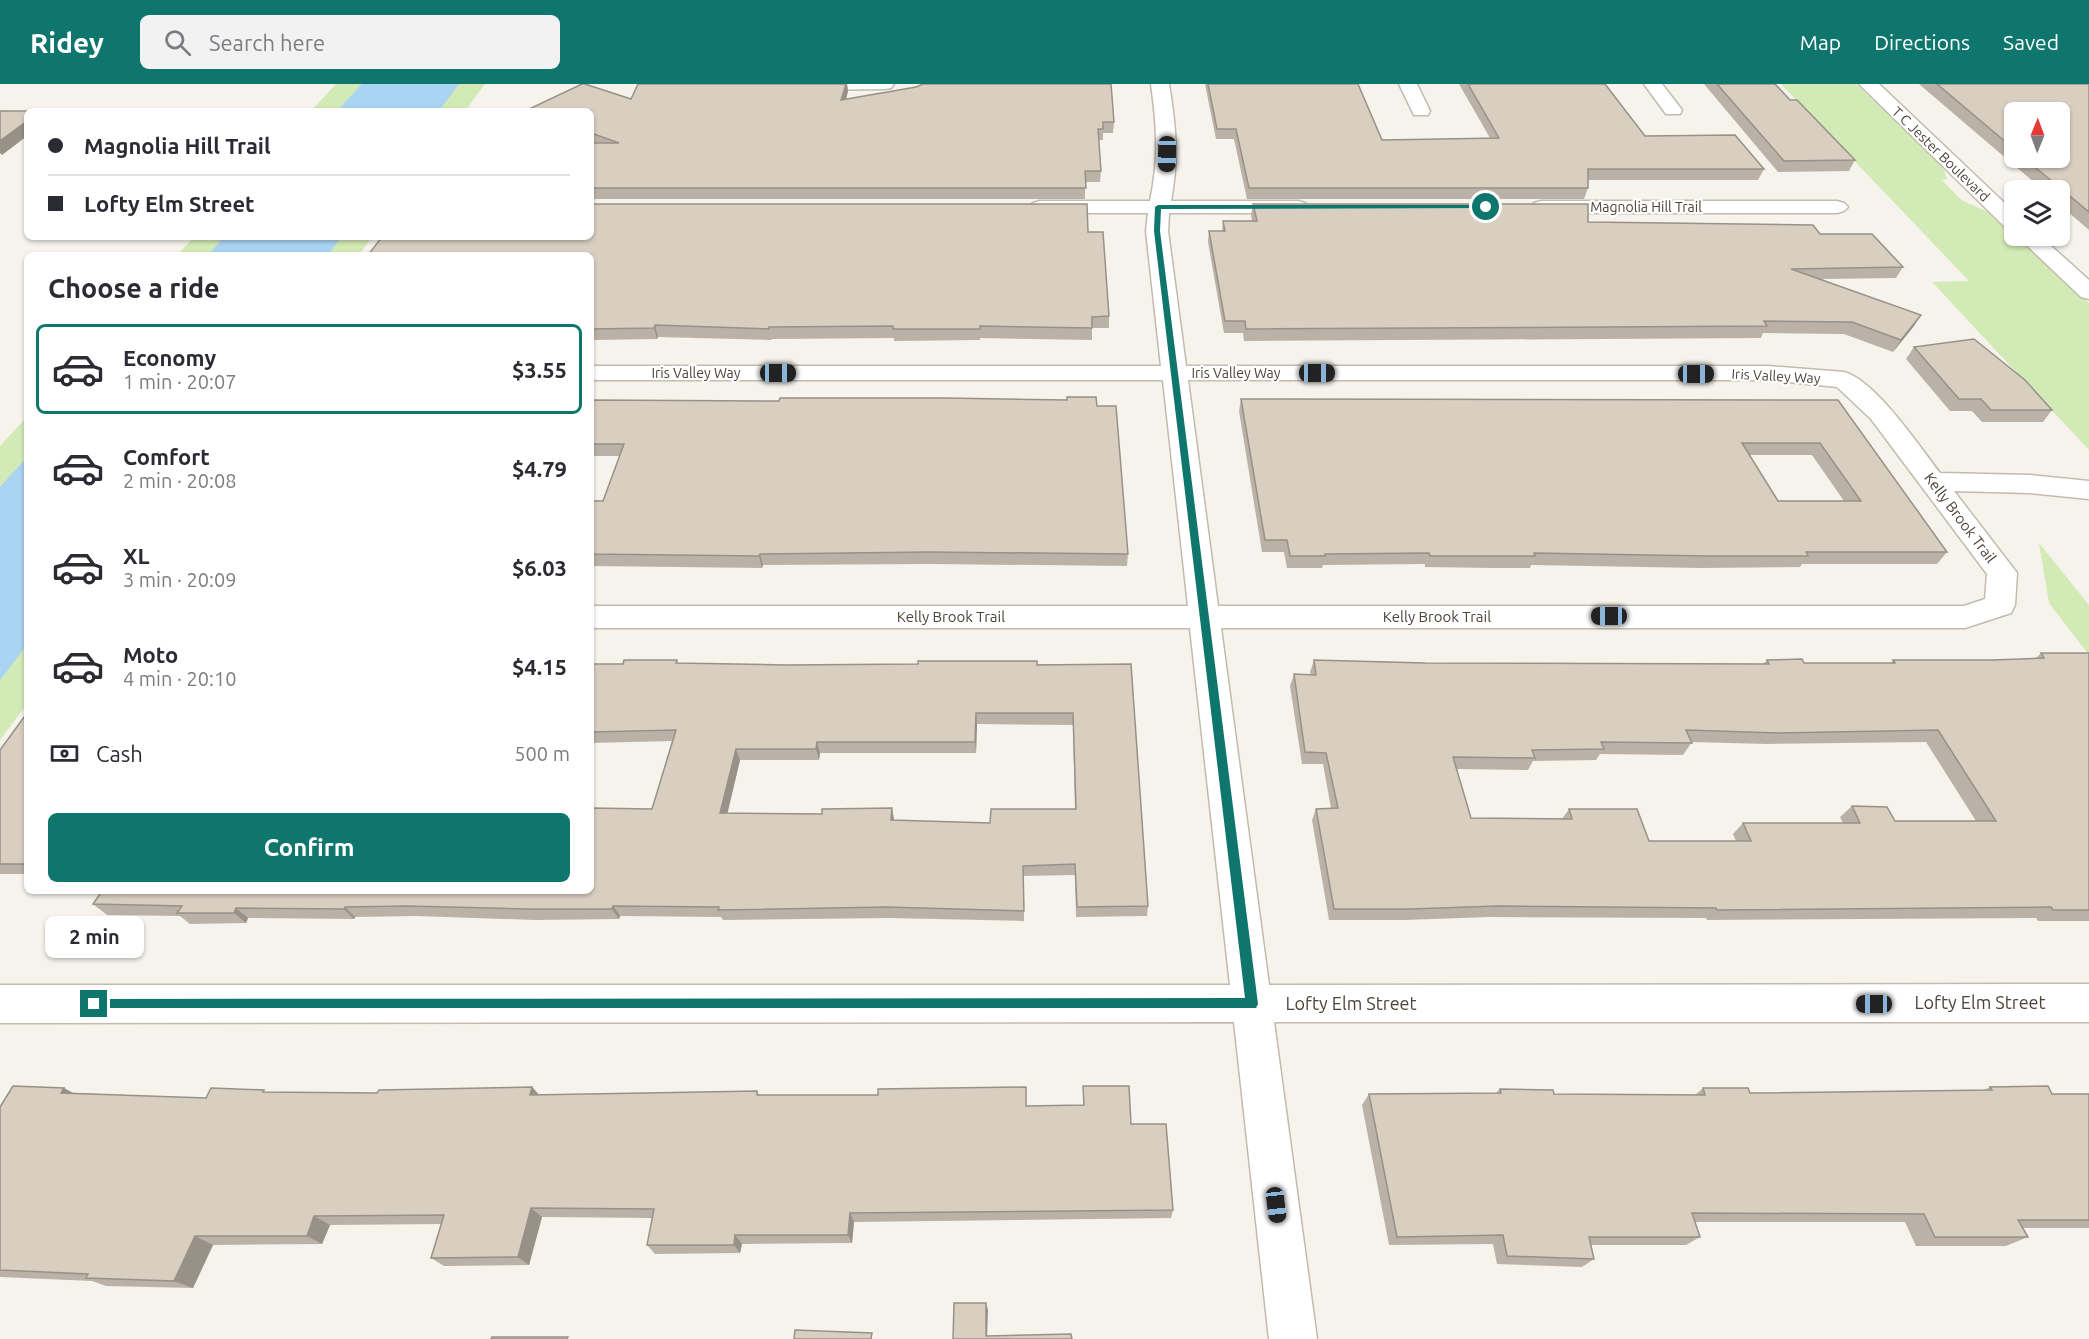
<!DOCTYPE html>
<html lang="en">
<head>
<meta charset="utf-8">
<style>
  :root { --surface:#fff; --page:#f2f2f3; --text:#2b2b33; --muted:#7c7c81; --line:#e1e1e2; --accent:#0f766e }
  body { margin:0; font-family:Ubuntu,sans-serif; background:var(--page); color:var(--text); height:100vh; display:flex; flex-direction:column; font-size:22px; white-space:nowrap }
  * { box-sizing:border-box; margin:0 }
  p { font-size:20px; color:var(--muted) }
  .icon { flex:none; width:33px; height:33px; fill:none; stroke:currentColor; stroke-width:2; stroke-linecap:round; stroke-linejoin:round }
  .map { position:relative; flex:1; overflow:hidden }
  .drawer { position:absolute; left:24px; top:168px; width:570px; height:642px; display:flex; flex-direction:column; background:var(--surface); border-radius:9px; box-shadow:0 2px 4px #0004 }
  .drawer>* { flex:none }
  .guide { position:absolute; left:24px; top:24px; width:570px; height:132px; border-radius:9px; box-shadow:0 2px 4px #0004; display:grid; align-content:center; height:132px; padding:0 24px; background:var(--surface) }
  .needle { width:39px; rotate:1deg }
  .tools { position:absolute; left:2004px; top:18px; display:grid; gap:12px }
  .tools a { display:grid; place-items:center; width:66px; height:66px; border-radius:9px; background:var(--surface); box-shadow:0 2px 4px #0004; font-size:30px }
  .end { position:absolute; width:27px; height:27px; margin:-14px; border:8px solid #0f766e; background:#fff; box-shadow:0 0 0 3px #fff }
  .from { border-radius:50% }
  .bubble { position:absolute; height:42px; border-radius:9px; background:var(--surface); box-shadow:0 2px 4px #0004; font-size:20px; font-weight:700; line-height:42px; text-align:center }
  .car { position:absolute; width:18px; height:36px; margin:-18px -9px; border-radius:8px; box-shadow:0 0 4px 2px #0007; background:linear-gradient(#222 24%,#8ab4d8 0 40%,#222 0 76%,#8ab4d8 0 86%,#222 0) }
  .guide b { display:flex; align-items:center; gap:21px; height:57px; font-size:22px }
  .guide b+b { border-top:2px solid var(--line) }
  .guide i { width:15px; height:15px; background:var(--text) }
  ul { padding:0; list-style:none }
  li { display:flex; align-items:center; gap:18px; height:90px; margin:0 12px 9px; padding:0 12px; border:3px solid transparent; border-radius:9px }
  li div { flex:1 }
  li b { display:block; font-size:22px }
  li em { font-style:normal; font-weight:700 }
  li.current { border-color:var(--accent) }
  li>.icon { width:54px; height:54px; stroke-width:1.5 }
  h2 { padding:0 24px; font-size:27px; line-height:72px }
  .pay { display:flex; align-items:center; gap:15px; height:66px; padding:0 24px; font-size:22px }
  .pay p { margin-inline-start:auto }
  .action { display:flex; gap:12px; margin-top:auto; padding:12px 24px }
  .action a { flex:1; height:69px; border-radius:9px; background:var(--accent); color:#fff; font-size:24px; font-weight:700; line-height:69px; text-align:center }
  header { display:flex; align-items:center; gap:36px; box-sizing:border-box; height:84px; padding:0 30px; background:var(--accent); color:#fff }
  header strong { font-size:28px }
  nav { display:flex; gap:33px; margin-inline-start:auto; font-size:21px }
  .search { width:420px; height:54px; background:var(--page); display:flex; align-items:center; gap:15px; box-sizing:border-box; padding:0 21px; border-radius:9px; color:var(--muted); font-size:22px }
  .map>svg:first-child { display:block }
  .green { fill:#d2eab5 }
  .water { fill:#a9d4f2 }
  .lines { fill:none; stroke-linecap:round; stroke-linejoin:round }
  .minor-casing { stroke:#c2bbae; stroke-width:3 }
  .minor { fill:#fff; fill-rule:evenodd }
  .wall { fill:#bab2a6; fill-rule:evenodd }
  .shaded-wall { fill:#979187 }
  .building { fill:#d8cfc1; stroke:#979187; stroke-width:1.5; fill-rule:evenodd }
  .route { fill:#0f766e }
  .labels { text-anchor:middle; stroke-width:4.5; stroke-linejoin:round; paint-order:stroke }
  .far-street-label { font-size:14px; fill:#4b4439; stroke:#fff }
  .street-label { font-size:15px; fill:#4b4439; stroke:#fff }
  .near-street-label { font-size:18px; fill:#4b4439; stroke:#fff }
</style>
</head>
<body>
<header>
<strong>Ridey</strong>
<div class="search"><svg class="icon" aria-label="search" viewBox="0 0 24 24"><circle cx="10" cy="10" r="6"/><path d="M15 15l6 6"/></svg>Search here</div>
<nav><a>Map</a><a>Directions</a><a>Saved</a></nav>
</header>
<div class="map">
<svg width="2089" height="1255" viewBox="0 0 2089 1255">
  <rect width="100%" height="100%" fill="#f6f3ec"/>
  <!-- green -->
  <path class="green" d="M 336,0 L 485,0 L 465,27 L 311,27 Z
    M 1781,0 L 1856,0 L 1935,73 L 1944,86 L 1947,95 L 1942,96 C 1949,103 1959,116 1968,119 C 1982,125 2008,136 2014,152 L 2017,152 L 2089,219 L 2089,366 L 1932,198 L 1969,197 Z
    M 194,153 L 372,153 L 359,171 L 177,171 Z
    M 27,333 L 27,620 L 0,656 L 0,362 Z
    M 2039,459 L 2089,521 L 2089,571 L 2049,519 Z"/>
  <!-- water -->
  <path class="water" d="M 362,0 L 459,0 L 439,27 L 337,27 Z
    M 224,153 L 341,153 L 328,171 L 208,171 Z
    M 27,373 L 27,561 L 0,596 L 0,403 Z"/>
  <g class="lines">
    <defs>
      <path id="minor" d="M 794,0 L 894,0 L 891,4 L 885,5 L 802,6 L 796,5 Z
        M 1151,0 L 1169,0 C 1176,43 1179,74 1171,117 L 1298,117 L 1305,119 L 1309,123 L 1305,127 L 1298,129 L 1169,129 L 1168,147 L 1186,282 L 1768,282 L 1844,288 C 1875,296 1920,363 1940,389 L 2030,391 L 2089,397 L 2089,415 L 2030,409 L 1954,407 L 2017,489 L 2015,521 L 2011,529 L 1965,544 L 1221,544 L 1269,901 L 2089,900 L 2089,938 L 1274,938 L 1317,1255 L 1269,1255 L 1234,938 L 0,939 L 0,901 L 1230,901 L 1190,544 L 591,544 L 591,522 L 1188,522 L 1163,296 L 591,296 L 591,282 L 1161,282 L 1146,147 L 1148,129 L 1040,129 L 1033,127 L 1029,123 L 1033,119 L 1040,117 L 1150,117 C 1159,74 1157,43 1151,0 ZM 1188,296 L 1768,296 L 1837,303 L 1871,335 L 1987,490 L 1985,515 L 1964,522 L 1218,522 Z
        M 1399,0 L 1417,0 L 1430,27 L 1428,31 L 1414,31 Z
        M 1644,0 L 1662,0 L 1682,26 L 1680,30 L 1666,30 Z
        M 1859,0 L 1879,0 L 2014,128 L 2014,145 L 2006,144 Z
        M 1541,117 L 1837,117 L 1844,119 L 1848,123 L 1844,127 L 1837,129 L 1541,129 L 1534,127 L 1530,123 L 1534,119 Z
        M 2017,152 L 2040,152 L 2089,196 L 2089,215 L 2081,213 Z"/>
    </defs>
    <!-- minor casing -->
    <use href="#minor" class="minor-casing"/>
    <!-- minor -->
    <use href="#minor" class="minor"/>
  </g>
  <!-- wall -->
  <path class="wall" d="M 638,0 L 847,0 L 848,7 L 846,16 L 1114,38 L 1113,49 L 1103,49 L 1103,56 L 1098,56 L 1101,87 L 1100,98 L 1085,98 L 1085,115 L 591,115 L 591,27 L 528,27 L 527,26 L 631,15 Z
    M 1205,0 L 1358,0 L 1382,56 L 1490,54 L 1459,0 L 1605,0 L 1645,52 L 1764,85 L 1758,96 L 1588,96 L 1588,104 L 1584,115 L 1247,115 L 1234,55 L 1216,55 Z
    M 1704,0 L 1775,0 L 1790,16 L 1855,76 L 1849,87 L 1778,88 Z
    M 1919,0 L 2089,0 L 2089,146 L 2060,121 L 2060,106 L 2043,106 ZM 2014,28 L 2060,74 L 2014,74 Z
    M 1253,120 L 1820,150 L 1903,183 L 1896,194 L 1822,195 L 1914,242 L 1893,268 L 1844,250 L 1763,249 L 1761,254 L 1244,257 L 1243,249 L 1224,249 L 1208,158 L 1209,147 L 1222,147 L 1223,137 L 1252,137 L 1251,131 Z
    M 1088,148 L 1109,232 L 1109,244 L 1092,244 L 1092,256 L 980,254 L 980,256 L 894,257 L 894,254 L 772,255 L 771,256 L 658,253 L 657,255 L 591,256 L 591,171 Z
    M 1914,263 L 2052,326 L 2043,338 L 1982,338 L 1972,327 L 1950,327 L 1906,275 Z
    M 1241,315 L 1838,316 L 1947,468 L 1937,480 L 1802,480 L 1800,483 L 1700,484 L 1531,481 L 1530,484 L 1492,484 L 1425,483 L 1425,480 L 1323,481 L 1322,484 L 1287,484 L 1284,468 L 1262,468 L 1239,327 ZM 1749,371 L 1812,371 L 1844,417 L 1778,417 Z
    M 591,316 L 1097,322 L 1128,470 L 1127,482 L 931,480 L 763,481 L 762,484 L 591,482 L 591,417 L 603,417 L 620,372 L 591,372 Z
    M 2041,569 L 2089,569 L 2089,837 L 2038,837 L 2036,834 L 1707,836 L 1706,834 L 1490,833 L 1404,836 L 1329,836 L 1312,736 L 1316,725 L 1331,724 L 1323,680 L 1302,680 L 1290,602 L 1294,590 L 1311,591 L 1310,588 L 1314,576 L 1425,579 L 1763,580 L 1767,576 L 1804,579 L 1891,579 L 1893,576 L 1992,576 L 2035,575 ZM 1692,658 L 1768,660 L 1926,658 L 1976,737 L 1895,737 L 1852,722 L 1840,733 L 1843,739 L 1743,739 L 1733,750 L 1736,757 L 1649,757 L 1569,725 L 1562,735 L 1471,734 L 1456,685 L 1528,686 L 1533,677 L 1596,676 L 1600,670 L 1683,671 Z
    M 677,576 L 678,579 L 786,581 L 1131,580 L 1148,822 L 1147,832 L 1076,833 L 1075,791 L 1024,792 L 1024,837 L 889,834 L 723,836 L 721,833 L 620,832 L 619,835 L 535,836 L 416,832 L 355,833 L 354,835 L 248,834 L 246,839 L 190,840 L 180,832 L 107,831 L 93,820 L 652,725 L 672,657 L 591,659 L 591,580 L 623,580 ZM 977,640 L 1073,641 L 1075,725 L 990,739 L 894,736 L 727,729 L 740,676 L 819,676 L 820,669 L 976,669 Z
    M 27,629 L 27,790 L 0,790 L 0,666 Z
    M 1083,1002 L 1131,1040 L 1173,1126 L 1171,1134 L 854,1138 L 852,1159 L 742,1160 L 740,1169 L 655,1170 L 647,1161 L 653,1134 L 542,1133 L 529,1181 L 444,1182 L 431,1174 L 441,1140 L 330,1141 L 322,1160 L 213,1161 L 193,1204 L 106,1202 L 92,1197 L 0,1193 L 0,1023 L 64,1004 L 73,1009 L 206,1014 L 268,1009 L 377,1009 L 532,1003 L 539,1011 L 757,1007 L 759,1011 L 1026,1022 L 1083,1021 Z
    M 1990,1003 L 2052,1010 L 2089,1010 L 2089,1144 L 2023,1144 L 2028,1153 L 2006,1162 L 1916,1162 L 1905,1138 L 1695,1138 L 1700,1153 L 1686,1161 L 1591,1161 L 1594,1175 L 1582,1183 L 1497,1180 L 1493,1160 L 1389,1161 L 1362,1021 L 1369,1010 L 1496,1009 L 1500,1005 L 1554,1010 L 1695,1011 L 1703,1004 L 1750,1009 L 1984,1006 Z"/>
  <!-- shaded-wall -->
  <path class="shaded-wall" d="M 846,0 L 847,0 L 848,7 L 843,27 L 841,16 Z
    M 27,37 L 27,52 L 2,71 L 0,69 L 0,57 Z
    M 1921,231 L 1914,242 L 1893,268 L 1901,256 Z
    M 655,241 L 658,253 L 657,255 L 654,244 Z
    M 760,470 L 763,481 L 762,484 L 759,472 Z
    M 976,629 L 977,640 L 976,669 L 975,658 Z
    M 817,658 L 820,669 L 819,676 L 816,665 Z
    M 736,665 L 740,676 L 725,740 L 720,729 Z
    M 892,724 L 894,735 L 893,747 L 891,736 Z
    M 613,822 L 620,832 L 619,835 L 612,825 Z
    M 345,823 L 355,833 L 354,835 L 344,825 Z
    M 236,824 L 248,834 L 246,839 L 234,829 Z
    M 532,1003 L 542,1014 L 530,1011 Z
    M 64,1004 L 83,1015 L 61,1009 Z
    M 531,1124 L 542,1133 L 529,1181 L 518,1173 Z
    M 850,1129 L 854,1138 L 852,1159 L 848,1151 Z
    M 314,1132 L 330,1141 L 322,1160 L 307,1152 Z
    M 735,1151 L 742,1160 L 740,1169 L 734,1161 Z
    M 195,1152 L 213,1161 L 193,1204 L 174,1197 Z
    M 986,1219 L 988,1226 L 987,1255 L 986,1252 Z"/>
  <!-- building -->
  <path class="building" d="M 582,0 L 585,0 L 631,15 L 638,0 L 846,0 L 841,16 L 916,3 L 923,0 L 1111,0 L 1114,38 L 1103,38 L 1103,45 L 1098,45 L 1101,87 L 1085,87 L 1086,104 L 591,104 L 591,59 L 619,59 L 591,49 L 591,27 L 531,27 L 527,26 Z
    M 1208,0 L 1358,0 L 1382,56 L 1499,54 L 1468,0 L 1605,0 L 1645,52 L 1735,51 L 1764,85 L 1588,85 L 1588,104 L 1249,104 L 1236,45 L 1217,45 Z
    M 1717,0 L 1775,0 L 1790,16 L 1797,16 L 1855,76 L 1784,77 Z
    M 1937,0 L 2089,0 L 2089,128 L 2024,74 L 2060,74 L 2060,28 L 2014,28 L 2014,65 Z
    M 0,27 L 27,27 L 27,37 L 0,57 Z
    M 591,120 L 1087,120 L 1088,148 L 1103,148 L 1109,232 L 1092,233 L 1092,244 L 980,242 L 980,245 L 893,245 L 893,242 L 769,243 L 769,245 L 655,241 L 654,244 L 591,245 L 591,171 L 368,171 L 382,153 L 591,153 Z
    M 1253,120 L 1588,120 L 1588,138 L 1813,141 L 1820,150 L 1872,150 L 1903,183 L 1791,185 L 1921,231 L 1901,256 L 1852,238 L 1764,237 L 1767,242 L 1246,245 L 1245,237 L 1225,237 L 1209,147 L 1225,147 L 1223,137 L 1257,137 Z
    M 1974,255 L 2025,296 L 2052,326 L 1991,326 L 1981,315 L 1959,315 L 1914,263 Z
    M 1067,313 L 1096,313 L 1097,322 L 1116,322 L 1128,470 L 930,468 L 760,470 L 759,472 L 591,470 L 591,417 L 603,417 L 624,360 L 591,360 L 591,316 L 779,317 L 780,314 L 945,314 L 1067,316 Z
    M 1241,315 L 1838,316 L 1947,468 L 1806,468 L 1808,472 L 1708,472 L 1534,469 L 1535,472 L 1430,472 L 1429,469 L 1325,470 L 1325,472 L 1290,472 L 1287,456 L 1265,456 ZM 1742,359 L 1820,359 L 1861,417 L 1778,417 Z
    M 2041,569 L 2089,569 L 2089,826 L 2053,826 L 2051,823 L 1717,826 L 1716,824 L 1497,822 L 1410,825 L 1334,825 L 1316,725 L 1338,724 L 1326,669 L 1305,668 L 1294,590 L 1316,591 L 1314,576 L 1425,579 L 1769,580 L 1767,576 L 1802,575 L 1804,579 L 1895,579 L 1893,576 L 1992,576 L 2044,574 ZM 1686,646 L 1778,649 L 1938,646 L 1996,737 L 1895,737 L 1887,723 L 1852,722 L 1860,739 L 1743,739 L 1751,757 L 1649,757 L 1637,725 L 1569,725 L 1572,735 L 1471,734 L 1453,673 L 1535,674 L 1532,666 L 1604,665 L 1601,658 L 1692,659 Z
    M 624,576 L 677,576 L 676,579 L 786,581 L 918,580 L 918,577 L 1037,577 L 1037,581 L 1131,580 L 1148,822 L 1077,823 L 1075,780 L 1023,782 L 1024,827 L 886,823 L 718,826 L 719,823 L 613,822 L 612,825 L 527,825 L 407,822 L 345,823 L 344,825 L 236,824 L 234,829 L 177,829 L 182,822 L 93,820 L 102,807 L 591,807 L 591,724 L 652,725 L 676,646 L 591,648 L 591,580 L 623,580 ZM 976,629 L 1073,629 L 1076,725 L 991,725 L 990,739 L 891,736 L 892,724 L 822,725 L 822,730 L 720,729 L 736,665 L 816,665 L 817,658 L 975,658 Z
    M 27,629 L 27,780 L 0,780 L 0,666 Z
    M 13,1002 L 64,1004 L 61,1009 L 206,1014 L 211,1004 L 264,1006 L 263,1008 L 377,1009 L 379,1006 L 532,1003 L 530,1011 L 757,1007 L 757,1011 L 878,1011 L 878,1005 L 1026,1003 L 1026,1022 L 1084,1021 L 1083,1002 L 1129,1002 L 1131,1040 L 1166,1040 L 1173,1126 L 850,1129 L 848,1151 L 735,1151 L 734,1161 L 647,1161 L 654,1125 L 531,1124 L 518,1173 L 431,1174 L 444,1131 L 314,1132 L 307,1152 L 195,1152 L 174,1197 L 86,1194 L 88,1190 L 0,1186 L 0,1023 Z
    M 2048,1002 L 2052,1010 L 2089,1010 L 2089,1136 L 2018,1136 L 2028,1153 L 1935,1153 L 1924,1130 L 1692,1129 L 1700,1153 L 1589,1153 L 1594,1175 L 1507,1172 L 1503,1151 L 1397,1153 L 1369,1010 L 1501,1009 L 1500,1005 L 1553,1006 L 1554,1010 L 1705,1011 L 1703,1004 L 1748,1004 L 1750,1009 L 1992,1006 L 1990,1003 Z
    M 954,1219 L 986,1219 L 986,1252 L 1071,1250 L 1072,1255 L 953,1255 Z
    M 795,1246 L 872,1249 L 871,1255 L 794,1255 Z
    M 492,1253 L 568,1253 L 567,1255 L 491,1255 Z"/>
  <!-- route -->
  <path class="route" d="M 1486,121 L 1488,124 L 1161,125 L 1160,147 L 1258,920 L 1256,924 L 90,924 L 90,916 L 94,915 L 1245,914 L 1154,147 L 1155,123 L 1158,121 Z"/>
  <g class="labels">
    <!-- far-street labels -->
    <g class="far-street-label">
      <text transform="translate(1941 70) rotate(44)" y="5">T C Jester Boulevard</text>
      <text x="1646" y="128">Magnolia Hill Trail</text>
      <text x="696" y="294">Iris Valley Way</text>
      <text x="1236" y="294">Iris Valley Way</text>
      <text transform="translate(1776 292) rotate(3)" y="5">Iris Valley Way</text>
    </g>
    <!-- street labels -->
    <g class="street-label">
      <text transform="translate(1960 434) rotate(53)" y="5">Kelly Brook Trail</text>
      <text x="951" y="538">Kelly Brook Trail</text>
      <text x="1437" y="538">Kelly Brook Trail</text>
    </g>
    <!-- near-street labels -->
    <g class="near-street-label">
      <text x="1980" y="925">Lofty Elm Street</text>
      <text x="1351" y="926">Lofty Elm Street</text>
    </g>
  </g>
</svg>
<div class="tools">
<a><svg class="needle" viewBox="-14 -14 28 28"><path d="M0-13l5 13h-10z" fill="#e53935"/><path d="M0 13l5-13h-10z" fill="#7c7c81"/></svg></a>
<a><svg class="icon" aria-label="layers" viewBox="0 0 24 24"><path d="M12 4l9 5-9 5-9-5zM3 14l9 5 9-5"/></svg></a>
</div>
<i class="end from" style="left:1486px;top:123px"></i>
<i class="end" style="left:94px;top:920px"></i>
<div class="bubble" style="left:45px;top:832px;width:99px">2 min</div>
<i class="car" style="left:1167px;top:70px;rotate:181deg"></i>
<i class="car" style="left:778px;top:289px;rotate:90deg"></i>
<i class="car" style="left:1317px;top:289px;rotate:90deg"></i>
<i class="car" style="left:1696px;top:290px;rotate:90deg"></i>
<i class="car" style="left:1609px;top:532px;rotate:270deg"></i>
<i class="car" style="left:1874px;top:920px;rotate:270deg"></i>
<i class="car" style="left:1276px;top:1121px;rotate:173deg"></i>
<div class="guide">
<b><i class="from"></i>Magnolia Hill Trail</b>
<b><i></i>Lofty Elm Street</b>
</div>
<section class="drawer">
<h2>Choose a ride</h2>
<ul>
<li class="current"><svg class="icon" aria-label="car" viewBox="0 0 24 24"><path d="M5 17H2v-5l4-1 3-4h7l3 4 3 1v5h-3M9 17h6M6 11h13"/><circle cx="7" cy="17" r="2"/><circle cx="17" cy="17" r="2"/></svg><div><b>Economy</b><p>1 min · 20:07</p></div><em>$3.55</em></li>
<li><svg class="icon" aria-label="car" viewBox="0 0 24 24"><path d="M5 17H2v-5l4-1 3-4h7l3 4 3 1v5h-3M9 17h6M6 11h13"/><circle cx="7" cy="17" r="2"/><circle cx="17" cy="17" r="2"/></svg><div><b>Comfort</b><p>2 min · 20:08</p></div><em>$4.79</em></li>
<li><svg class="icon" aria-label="car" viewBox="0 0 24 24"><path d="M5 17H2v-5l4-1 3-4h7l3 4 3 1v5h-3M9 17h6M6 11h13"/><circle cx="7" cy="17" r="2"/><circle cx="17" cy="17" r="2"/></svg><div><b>XL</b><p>3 min · 20:09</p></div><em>$6.03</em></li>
<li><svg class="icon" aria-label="car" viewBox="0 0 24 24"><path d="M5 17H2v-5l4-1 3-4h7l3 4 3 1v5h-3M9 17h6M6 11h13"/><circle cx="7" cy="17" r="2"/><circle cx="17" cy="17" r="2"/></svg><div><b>Moto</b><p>4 min · 20:10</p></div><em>$4.15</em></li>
</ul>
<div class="pay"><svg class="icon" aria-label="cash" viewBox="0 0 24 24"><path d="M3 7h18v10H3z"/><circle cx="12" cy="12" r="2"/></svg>Cash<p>500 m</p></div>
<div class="action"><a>Confirm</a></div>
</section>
</div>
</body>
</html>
